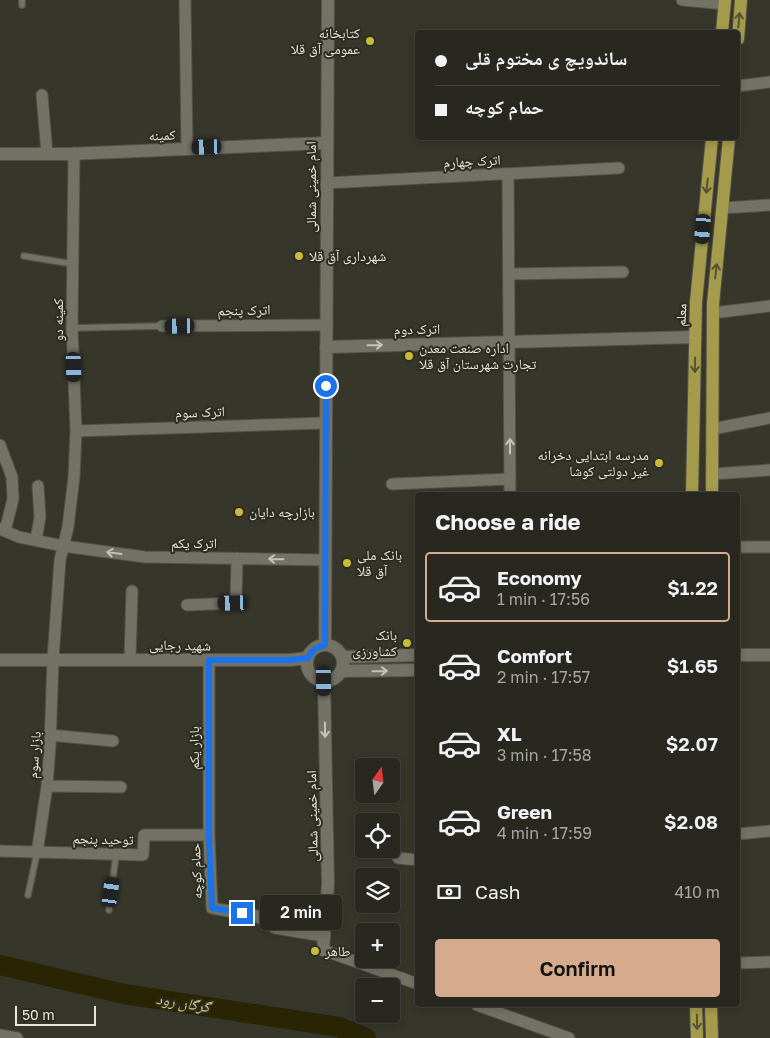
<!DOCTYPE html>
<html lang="en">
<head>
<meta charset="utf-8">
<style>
  :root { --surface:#292820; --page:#35342d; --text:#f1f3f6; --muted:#a5a6a5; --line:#45443e; --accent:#d6ab8b }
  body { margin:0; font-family:"Golos Text","Noto Naskh Arabic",sans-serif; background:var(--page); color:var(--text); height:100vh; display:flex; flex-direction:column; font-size:19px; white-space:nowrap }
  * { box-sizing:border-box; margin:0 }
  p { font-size:16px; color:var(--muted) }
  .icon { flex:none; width:28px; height:28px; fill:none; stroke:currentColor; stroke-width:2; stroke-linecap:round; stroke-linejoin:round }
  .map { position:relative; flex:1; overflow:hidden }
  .drawer { position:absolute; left:415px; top:492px; width:325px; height:515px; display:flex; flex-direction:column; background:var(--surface); border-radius:5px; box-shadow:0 2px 8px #0003,0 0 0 1px var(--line) }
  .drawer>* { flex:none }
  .banner { position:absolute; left:415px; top:30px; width:325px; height:110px; border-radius:5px; box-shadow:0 2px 8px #0003,0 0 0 1px var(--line); display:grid; align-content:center; height:110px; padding:0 20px; background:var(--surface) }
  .needle { width:32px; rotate:14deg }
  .buttons { position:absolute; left:355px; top:758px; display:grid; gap:10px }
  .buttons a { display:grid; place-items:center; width:45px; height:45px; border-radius:5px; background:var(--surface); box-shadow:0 2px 8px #0003,0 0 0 1px var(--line); font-size:25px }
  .scale { position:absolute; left:15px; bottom:12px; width:81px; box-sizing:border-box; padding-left:5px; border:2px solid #e7e6df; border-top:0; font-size:14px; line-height:18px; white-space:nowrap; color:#e7e6df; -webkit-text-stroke:4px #2d2c21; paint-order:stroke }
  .end { position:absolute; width:22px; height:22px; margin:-11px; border:6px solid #1a73e8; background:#fff; box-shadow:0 0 0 2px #fff }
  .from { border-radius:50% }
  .bubble { position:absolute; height:35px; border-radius:5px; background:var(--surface); box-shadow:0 2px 8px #0003,0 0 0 1px var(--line); font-size:16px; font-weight:600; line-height:35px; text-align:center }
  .car { position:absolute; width:15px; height:30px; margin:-15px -8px; border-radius:6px; box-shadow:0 0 4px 1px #0007; background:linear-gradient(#222 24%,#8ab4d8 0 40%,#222 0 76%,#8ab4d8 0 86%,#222 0) }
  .banner b { display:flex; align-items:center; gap:18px; height:48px; font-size:19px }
  .banner b+b { border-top:1px solid var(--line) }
  .banner i { width:12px; height:12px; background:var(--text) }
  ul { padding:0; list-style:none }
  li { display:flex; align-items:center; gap:15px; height:70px; margin:0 10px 8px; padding:0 10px; border:2px solid transparent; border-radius:5px }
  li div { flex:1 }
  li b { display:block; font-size:19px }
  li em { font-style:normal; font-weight:600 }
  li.current { border-color:var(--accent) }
  li>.icon { width:45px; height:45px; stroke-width:1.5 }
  h2 { padding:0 20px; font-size:22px; line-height:60px }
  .pay { display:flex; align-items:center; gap:12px; height:55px; padding:0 20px; font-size:19px }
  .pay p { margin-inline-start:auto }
  .cta { display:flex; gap:10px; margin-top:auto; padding:10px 20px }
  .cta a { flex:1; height:58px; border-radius:5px; background:var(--accent); color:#111; font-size:20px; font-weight:600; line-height:58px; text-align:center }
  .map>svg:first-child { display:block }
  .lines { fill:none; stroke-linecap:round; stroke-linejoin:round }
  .river { stroke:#282404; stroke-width:20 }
  .service-casing { stroke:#535248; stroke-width:8 }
  .minor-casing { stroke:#535248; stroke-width:13 }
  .tertiary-casing { stroke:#535248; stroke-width:14 }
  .secondary-casing { stroke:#535248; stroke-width:14 }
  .primary-casing { stroke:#535248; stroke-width:14 }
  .service { stroke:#737265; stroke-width:5.5 }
  .minor { stroke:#737265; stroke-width:11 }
  .tertiary { stroke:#737265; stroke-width:12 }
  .secondary { stroke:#737265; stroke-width:12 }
  .primary { stroke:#a49b4c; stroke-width:12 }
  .oneway { stroke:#575330 }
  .oneway2 { stroke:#c4c3ba }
  .route { stroke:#1a73e8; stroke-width:6 }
  .poi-dot { fill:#c9ba3a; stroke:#2d2c21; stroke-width:2 }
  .labels { text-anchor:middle; stroke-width:4; stroke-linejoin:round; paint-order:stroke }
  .poi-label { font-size:14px; fill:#e7e6df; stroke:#2d2c21; text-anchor:start }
  .street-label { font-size:14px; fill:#e7e6df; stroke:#2d2c21 }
  .water-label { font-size:15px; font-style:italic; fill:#d7cc73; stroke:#2d2c21 }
</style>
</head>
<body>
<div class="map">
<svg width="770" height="1038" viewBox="0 0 770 1038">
  <rect width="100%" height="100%" fill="#37362b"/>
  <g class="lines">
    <!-- river -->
    <path class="river" d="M 0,965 L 124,994 L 339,1027 L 366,1038"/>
    <defs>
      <path id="service" d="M 22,0 L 22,5
        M 24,256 L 73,264
        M 72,328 L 162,326
        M 28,895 L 37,853
        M 109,910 L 116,855"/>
      <path id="minor" d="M 185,0 L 187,148
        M 682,0 L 725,4
        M 738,86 L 770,82
        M 42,95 L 47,154
        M 508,175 L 510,495
        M 326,183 L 619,168
        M 723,208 L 770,205
        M 509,274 L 623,272
        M 713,313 L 770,306
        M 162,326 L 327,325
        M 712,429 L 770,418
        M 76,431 L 325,423
        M 0,445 L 12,477 L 13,499 L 5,531
        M 712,474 L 770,470
        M 392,484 L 510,479
        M 0,529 L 19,537 L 63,546 L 145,557 L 325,560
        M 36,540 L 40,517 L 38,486
        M 738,547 L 770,547
        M 187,605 L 236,603 L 237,558
        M 130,659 L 132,591
        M 209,661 L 209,835 L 212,908 L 257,916 L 275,928 L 324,936
        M 50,735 L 113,741
        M 47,786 L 121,787
        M 738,834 L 770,831
        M 0,851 L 143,855 L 144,835 L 209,835
        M 37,853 L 47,786 L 50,746 L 53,659 L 60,560 L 68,527 L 74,477 L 76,431 L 72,328 L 74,153
        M 398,858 L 418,860
        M 323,950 L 418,984
        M 738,963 L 770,962
        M 477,1005 L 569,1038
        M 0,1035 L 17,1038"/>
      <path id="tertiary" d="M 0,154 L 68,154 L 326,143
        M 326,347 L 695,337
        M 738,655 L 770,655
        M 323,950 L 328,884 L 324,681"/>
      <path id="secondary" d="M307 663a18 18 0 1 1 36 0a18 18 0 1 1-36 0Z
        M 325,645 L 328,0
        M 343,657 L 418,655
        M 0,660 L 290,660 L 308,658
        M 342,671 L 418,670"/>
      <path id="primary" d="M 722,32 L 725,0
        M 738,39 L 741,0
        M 692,495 L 696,302 L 712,138
        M 712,495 L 713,304 L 729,138
        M 696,1005 L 697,1038
        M 711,1005 L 712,1038"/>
    </defs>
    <!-- service casing -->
    <use href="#service" class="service-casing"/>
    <!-- minor casing -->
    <use href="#minor" class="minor-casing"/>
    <!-- tertiary casing -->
    <use href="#tertiary" class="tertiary-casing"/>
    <!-- secondary casing -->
    <use href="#secondary" class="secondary-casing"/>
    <!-- primary casing -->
    <use href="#primary" class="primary-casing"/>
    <!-- service -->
    <use href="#service" class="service"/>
    <!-- minor -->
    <use href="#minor" class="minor"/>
    <!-- tertiary -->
    <use href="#tertiary" class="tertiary"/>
    <!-- secondary -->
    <use href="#secondary" class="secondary"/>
    <!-- primary -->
    <use href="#primary" class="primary"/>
  </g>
  <!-- one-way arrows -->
  <defs><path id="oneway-shaft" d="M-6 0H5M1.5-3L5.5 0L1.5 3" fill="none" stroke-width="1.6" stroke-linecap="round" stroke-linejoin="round" transform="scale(1.25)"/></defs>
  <g class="oneway">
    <use href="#oneway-shaft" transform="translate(739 20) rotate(-85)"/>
    <use href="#oneway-shaft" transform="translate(707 186) rotate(96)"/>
    <use href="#oneway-shaft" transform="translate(716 271) rotate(-84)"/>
    <use href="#oneway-shaft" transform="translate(695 365) rotate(91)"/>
    <use href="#oneway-shaft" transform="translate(697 1022) rotate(89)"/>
  </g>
  <g class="oneway2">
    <use href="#oneway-shaft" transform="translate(375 345) rotate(-1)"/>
    <use href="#oneway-shaft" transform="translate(510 446) rotate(-90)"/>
    <use href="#oneway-shaft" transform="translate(114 553) rotate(-172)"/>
    <use href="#oneway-shaft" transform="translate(276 559) rotate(-179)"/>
    <use href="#oneway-shaft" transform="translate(380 671) rotate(-1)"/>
    <use href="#oneway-shaft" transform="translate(325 730) rotate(89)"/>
  </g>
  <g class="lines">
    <!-- route -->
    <path class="route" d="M 242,913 L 212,908 L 209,835 L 209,660 L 290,660 L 308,658 L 314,649 L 325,645 L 326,386"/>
  </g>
  <!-- markers -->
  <g class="poi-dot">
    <circle cx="370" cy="41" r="5"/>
    <circle cx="299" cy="256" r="5"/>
    <circle cx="409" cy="356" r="5"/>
    <circle cx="659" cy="463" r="5"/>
    <circle cx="239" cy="512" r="5"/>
    <circle cx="347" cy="563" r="5"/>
    <circle cx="407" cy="643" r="5"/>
    <circle cx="315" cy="951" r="5"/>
  </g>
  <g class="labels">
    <!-- poi labels -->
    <g class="poi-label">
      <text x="360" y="38" text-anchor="end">کتابخانه<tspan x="360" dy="16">عمومی آق قلا</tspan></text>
      <text x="309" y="261">شهرداری آق قلا</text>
      <text x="419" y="353">اداره صنعت معدن<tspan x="419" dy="16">تجارت شهرستان آق قلا</tspan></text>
      <text x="649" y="460" text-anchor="end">مدرسه ابتدایی دخرانه<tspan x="649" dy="16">غیر دولتی کوشا</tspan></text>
      <text x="249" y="517">بازارچه دایان</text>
      <text x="357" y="560">بانک ملی<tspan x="357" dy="16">آق قلا</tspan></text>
      <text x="397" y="640" text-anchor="end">بانک<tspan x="397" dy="16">کشاورزی</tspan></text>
      <text x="325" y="956">طاهر</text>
    </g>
    <!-- street labels -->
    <g class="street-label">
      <text transform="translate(162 135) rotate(-2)" y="5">کمینه</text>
      <text transform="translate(472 161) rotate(-3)" y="5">اترک چهارم</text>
      <text transform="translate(311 187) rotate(-90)" y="5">امام خمینی شمالی</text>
      <text transform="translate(244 310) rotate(-1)" y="5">اترک پنجم</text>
      <text transform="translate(681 315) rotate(-88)" y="5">معلم</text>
      <text transform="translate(58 320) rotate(-90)" y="5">کمینه دو</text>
      <text transform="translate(417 329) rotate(-1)" y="5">اترک دوم</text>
      <text transform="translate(200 412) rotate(-2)" y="5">اترک سوم</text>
      <text x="194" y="548">اترک یکم</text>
      <text transform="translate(180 645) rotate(1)" y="5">شهید رجایی</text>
      <text transform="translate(194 748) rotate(-90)" y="5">بازار یکم</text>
      <text transform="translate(34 755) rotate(-86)" y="5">بازار سوم</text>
      <text transform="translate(312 816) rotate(-91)" y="5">امام خمینی شمالی</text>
      <text transform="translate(103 839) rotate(1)" y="5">توحید پنجم</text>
      <text transform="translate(196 871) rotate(-92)" y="5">حمام کوچه</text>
    </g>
    <!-- water labels -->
    <g class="water-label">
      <text transform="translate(183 1003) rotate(9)" y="5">گرگان رود</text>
    </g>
  </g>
</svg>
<div class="buttons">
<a><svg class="needle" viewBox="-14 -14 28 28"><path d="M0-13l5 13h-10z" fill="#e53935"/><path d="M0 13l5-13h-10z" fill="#a5a6a5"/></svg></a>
<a><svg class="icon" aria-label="locate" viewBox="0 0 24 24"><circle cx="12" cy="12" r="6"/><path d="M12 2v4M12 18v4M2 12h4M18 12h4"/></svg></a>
<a><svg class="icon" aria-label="layers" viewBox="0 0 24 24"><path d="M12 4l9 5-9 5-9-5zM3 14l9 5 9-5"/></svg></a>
<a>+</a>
<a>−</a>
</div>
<div class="scale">50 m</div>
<i class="end from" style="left:326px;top:386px"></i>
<i class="end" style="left:242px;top:913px"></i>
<div class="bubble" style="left:260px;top:895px;width:82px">2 min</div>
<i class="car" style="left:207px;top:147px;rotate:268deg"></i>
<i class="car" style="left:703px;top:229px;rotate:185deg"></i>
<i class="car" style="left:180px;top:326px;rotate:269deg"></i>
<i class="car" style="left:74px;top:367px;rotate:178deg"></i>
<i class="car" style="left:233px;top:603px;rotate:268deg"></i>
<i class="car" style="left:324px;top:681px;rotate:179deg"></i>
<i class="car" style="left:111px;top:892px;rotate:8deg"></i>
<div class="banner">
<b><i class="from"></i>ساندویچ ی مختوم قلی</b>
<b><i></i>حمام کوچه</b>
</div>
<section class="drawer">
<h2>Choose a ride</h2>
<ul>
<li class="current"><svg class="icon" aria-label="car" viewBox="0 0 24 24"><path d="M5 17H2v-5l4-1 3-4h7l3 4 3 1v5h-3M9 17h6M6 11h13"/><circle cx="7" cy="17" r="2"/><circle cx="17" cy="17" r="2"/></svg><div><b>Economy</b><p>1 min · 17:56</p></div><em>$1.22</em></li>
<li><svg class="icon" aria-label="car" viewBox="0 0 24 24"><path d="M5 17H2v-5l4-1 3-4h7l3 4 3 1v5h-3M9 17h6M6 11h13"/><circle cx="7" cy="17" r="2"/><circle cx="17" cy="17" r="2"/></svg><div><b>Comfort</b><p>2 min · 17:57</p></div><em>$1.65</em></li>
<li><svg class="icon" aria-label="car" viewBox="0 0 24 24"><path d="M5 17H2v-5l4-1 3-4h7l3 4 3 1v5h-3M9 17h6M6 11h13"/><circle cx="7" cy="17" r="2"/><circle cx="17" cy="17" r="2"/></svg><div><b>XL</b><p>3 min · 17:58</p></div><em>$2.07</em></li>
<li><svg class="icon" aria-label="car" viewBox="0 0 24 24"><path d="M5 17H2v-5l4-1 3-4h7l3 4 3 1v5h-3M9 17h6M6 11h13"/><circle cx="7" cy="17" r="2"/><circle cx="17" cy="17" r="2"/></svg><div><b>Green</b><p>4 min · 17:59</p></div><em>$2.08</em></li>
</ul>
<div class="pay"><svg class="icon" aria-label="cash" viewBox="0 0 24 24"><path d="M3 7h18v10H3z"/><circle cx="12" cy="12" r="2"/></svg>Cash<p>410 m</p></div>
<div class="cta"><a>Confirm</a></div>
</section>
</div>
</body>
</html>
